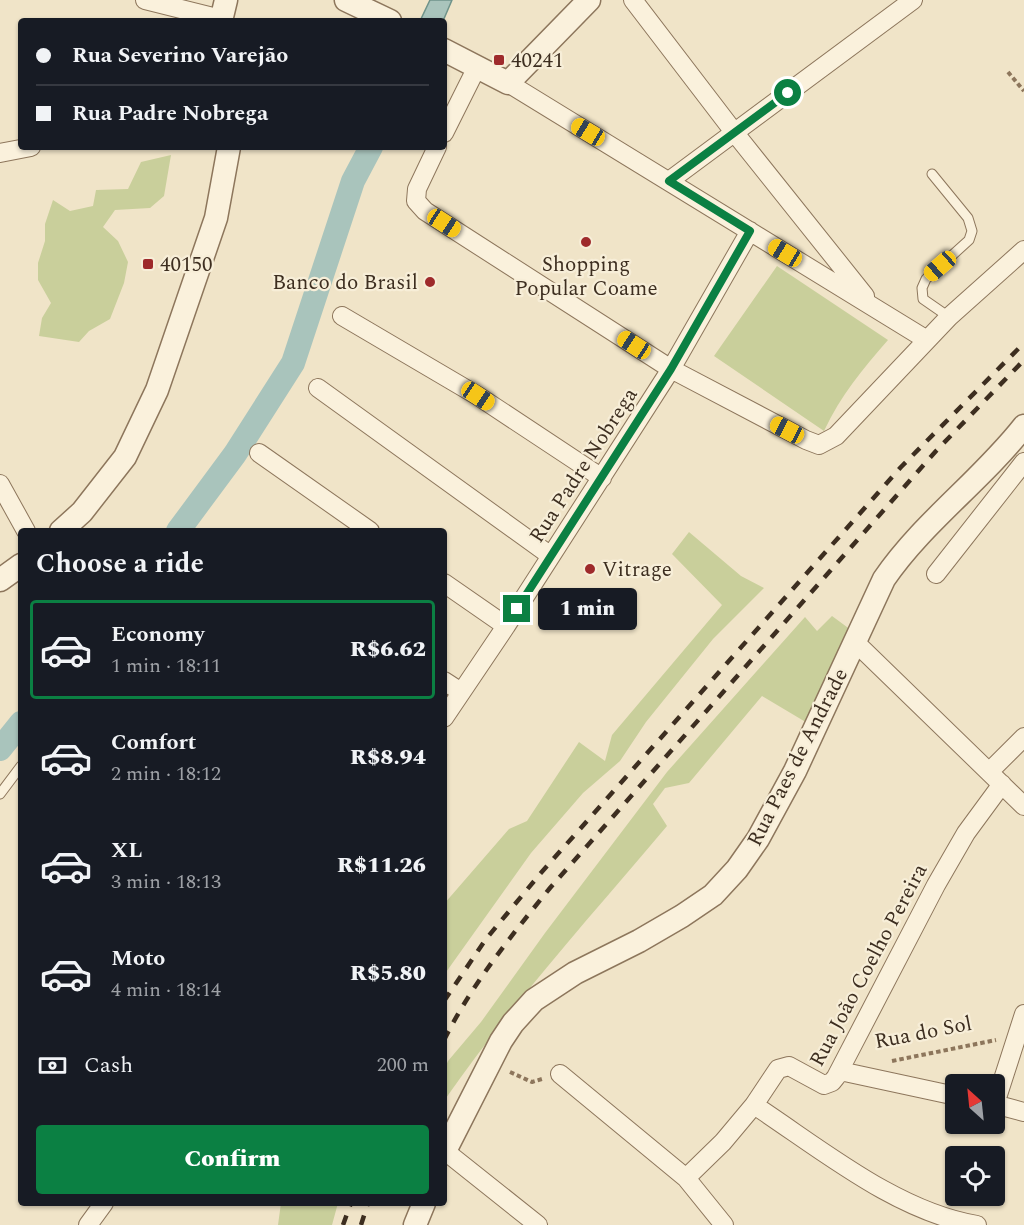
<!DOCTYPE html>
<html lang="en">
<head>
<meta charset="utf-8">
<style>
  :root { --surface:#171b24; --page:#242831; --text:#f1f3f6; --muted:#9ea1a6; --line:#363941; --accent:#0b8043 }
  body { margin:0; font-family:Spectral,serif; background:var(--page); color:var(--text); height:100vh; display:flex; flex-direction:column; font-size:22px; white-space:nowrap }
  * { box-sizing:border-box; margin:0 }
  p { font-size:20px; color:var(--muted) }
  .icon { flex:none; width:33px; height:33px; fill:none; stroke:currentColor; stroke-width:2; stroke-linecap:round; stroke-linejoin:round }
  .map { position:relative; flex:1; overflow:hidden }
  .panel { position:absolute; left:18px; top:528px; width:429px; height:678px; display:flex; flex-direction:column; background:var(--surface); border-radius:6px; box-shadow:0 2px 4px #0004 }
  .panel>* { flex:none }
  .banner { position:absolute; left:18px; top:18px; width:429px; height:132px; border-radius:6px; box-shadow:0 2px 4px #0004; display:grid; align-content:center; height:132px; padding:0 18px; background:var(--surface) }
  .needle { width:39px; rotate:333deg }
  .controls { position:absolute; left:945px; top:1074px; display:grid; gap:12px }
  .controls a { display:grid; place-items:center; width:60px; height:60px; border-radius:6px; background:var(--surface); box-shadow:0 2px 4px #0004; font-size:30px }
  .end { position:absolute; width:27px; height:27px; margin:-14px; border:8px solid #0b8043; background:#fff; box-shadow:0 0 0 3px #fff }
  .from { border-radius:50% }
  .bubble { position:absolute; height:42px; border-radius:6px; background:var(--surface); box-shadow:0 2px 4px #0004; font-size:20px; font-weight:800; line-height:42px; text-align:center }
  .car { position:absolute; width:18px; height:36px; margin:-18px -9px; border-radius:8px; box-shadow:0 0 4px 2px #0007; background:linear-gradient(#f5c518 24%,#345 0 40%,#f5c518 0 76%,#345 0 86%,#f5c518 0) }
  .banner b { display:flex; align-items:center; gap:21px; height:57px; font-size:22px }
  .banner b+b { border-top:2px solid var(--line) }
  .banner i { width:15px; height:15px; background:var(--text) }
  ul { padding:0; list-style:none }
  li { display:flex; align-items:center; gap:18px; height:99px; margin:0 12px 9px; padding:0 6px; border:3px solid transparent; border-radius:6px }
  li div { flex:1 }
  li b { display:block; font-size:22px }
  li em { font-style:normal; font-weight:800 }
  li.active { border-color:var(--accent) }
  li>.icon { width:54px; height:54px; stroke-width:1.5 }
  h2 { padding:0 18px; font-size:27px; line-height:72px }
  .pay { display:flex; align-items:center; gap:15px; height:66px; padding:0 18px; font-size:22px }
  .pay p { margin-inline-start:auto }
  .cta { display:flex; gap:12px; margin-top:auto; padding:12px 18px }
  .cta a { flex:1; height:69px; border-radius:6px; background:var(--accent); color:#fff; font-size:24px; font-weight:800; line-height:69px; text-align:center }
  .map>svg:first-child { display:block }
  .green { fill:#c9cf9b }
  .water { fill:#a9c4bc; stroke:#6f938a; stroke-width:1.5 }
  .lines { fill:none; stroke-linecap:round; stroke-linejoin:round }
  .canal { stroke:#a9c4bc; stroke-width:24 }
  .service-casing { stroke:#8d765c; stroke-width:11 }
  .minor-casing { stroke:#8d765c; stroke-width:20 }
  .tertiary-casing { stroke:#8d765c; stroke-width:25 }
  .path { stroke:#8d765c; stroke-width:4; stroke-dasharray:4.5 3; stroke-linecap:butt }
  .service { stroke:#faf1dc; stroke-width:9 }
  .minor { stroke:#faf1dc; stroke-width:18 }
  .tertiary { stroke:#faf1dc; stroke-width:22 }
  .rail { stroke:#3d2e20; stroke-width:4.5; stroke-dasharray:10 10; stroke-linecap:butt }
  .route { stroke:#0b8043; stroke-width:8 }
  .poi-dot { fill:#9e2a2b; stroke:#f7eed8; stroke-width:2 }
  .labels { text-anchor:middle; stroke-width:4.5; stroke-linejoin:round; paint-order:stroke }
  .poi-label { font-size:21px; fill:#3d2e20; stroke:#f7eed8; text-anchor:start }
  .street-label { font-size:21px; fill:#3d2e20; stroke:#f7eed8 }
</style>
</head>
<body>
<div class="map">
<svg width="1024" height="1225" viewBox="0 0 1024 1225">
  <rect width="100%" height="100%" fill="#f0e4c8"/>
  <!-- green -->
  <path class="green" d="M 171,155 L 164,196 L 150,208 L 115,210 L 103,227 L 118,241 L 128,262 L 124,283 L 110,319 L 89,331 L 79,342 L 39,336 L 42,318 L 51,303 L 38,280 L 38,263 L 45,241 L 45,224 L 53,200 L 70,211 L 93,206 L 96,190 L 128,189 L 141,162 Z
    M 777,266 L 888,340 C 862,370 841,395 824,431 L 714,356 Z
    M 689,532 L 741,576 L 764,588 L 713,639 L 646,722 L 620,761 L 583,793 L 531,853 L 444,975 L 444,904 L 509,829 L 527,821 L 579,742 L 605,761 L 612,735 L 722,605 L 672,554 Z
    M 832,616 L 851,630 L 809,724 L 762,696 L 689,783 L 665,788 L 653,804 L 667,826 C 592,915 513,1002 446,1098 L 444,1089 L 444,1070 L 448,1061 L 481,1022 L 545,933 L 667,772 L 805,617 L 817,631 Z
    M 281,1203 L 338,1203 L 332,1225 L 278,1225 Z"/>
  <!-- water -->
  <path class="water" d="M 430,0 L 452,0 L 443,21 L 420,21 Z"/>
  <g class="lines">
    <!-- canal -->
    <path class="canal" d="M 178,531 L 235,454 L 293,363 L 353,181 L 371,147
      M 0,749 L 21,723"/>
    <defs>
      <path id="service" d="M 932,174 L 968,218 L 972,231 L 969,240 L 926,279 L 922,288 L 923,299 L 949,317
        M 0,794 L 21,766"/>
      <path id="minor" d="M 145,0 L 221,19
        M 633,0 L 734,132 L 865,296
        M 508,83 L 927,340
        M 444,133 L 477,67
        M 437,147 L 417,189 L 416,201 L 425,211 L 671,369 L 806,440 L 819,445 L 836,436 L 949,317 L 1024,250
        M 0,153 L 31,147
        M 669,181 L 913,0
        M 342,316 L 478,396 L 602,478
        M 318,388 L 551,556
        M 259,453 L 370,531
        M 0,484 L 26,531
        M 936,574 L 1024,462
        M 444,583 L 506,626
        M 855,642 L 1024,806
        M 444,681 L 461,692
        M 444,718 L 506,626 L 671,369 L 750,231
        M 989,772 L 1024,737
        M 840,1071 L 956,1096
        M 560,1074 L 686,1178 L 724,1225
        M 994,1104 L 1024,1112
        M 995,1104 L 1024,1014
        M 754,1105 C 821,1149 897,1212 977,1225
        M 445,1151 L 538,1225
        M 686,1178 L 723,1142 L 754,1105 L 778,1069 L 789,1066 L 824,1085 L 832,1082 L 836,1077 L 936,885 L 966,833 L 1002,784
        M 88,1225 L 104,1203"/>
      <path id="tertiary" d="M 346,0 L 390,21
        M 221,21 L 226,0
        M 444,50 L 508,83 L 589,0
        M 61,531 L 82,512 L 125,457 L 157,390 L 216,218 L 229,147
        M 0,580 L 21,565
        M 444,1153 L 501,1041 L 513,1023 L 534,1000 L 575,973 L 639,941 L 682,916 L 713,895 L 737,869 L 758,839 L 795,771 L 884,579 C 923,522 981,481 1024,426
        M 415,1225 L 424,1203"/>
    </defs>
    <!-- service casing -->
    <use href="#service" class="service-casing"/>
    <!-- minor casing -->
    <use href="#minor" class="minor-casing"/>
    <!-- tertiary casing -->
    <use href="#tertiary" class="tertiary-casing"/>
    <!-- path -->
    <path class="path" d="M 1008,72 L 1024,91
      M 892,1061 L 996,1040
      M 510,1072 L 532,1082 L 542,1079"/>
    <!-- service -->
    <use href="#service" class="service"/>
    <!-- minor -->
    <use href="#minor" class="minor"/>
    <!-- tertiary -->
    <use href="#tertiary" class="tertiary"/>
    <!-- rail -->
    <path class="rail" d="M 444,1001 L 486,939 L 540,874 L 901,467 L 1024,343
      M 444,1040 C 472,984 511,936 550,888 L 936,451 L 1024,360
      M 343,1225 L 351,1203
      M 361,1225 L 368,1203"/>
  </g>
  <g class="lines">
    <!-- route -->
    <path class="route" d="M 517,609 L 671,369 L 750,231 L 669,181 L 788,93"/>
  </g>
  <!-- markers -->
  <g class="poi-dot">
    <rect x="493" y="54" width="12" height="12" rx="3"/>
    <circle cx="586" cy="242" r="6"/>
    <rect x="142" y="258" width="12" height="12" rx="3"/>
    <circle cx="430" cy="282" r="6"/>
    <circle cx="590" cy="569" r="6"/>
  </g>
  <g class="labels">
    <!-- poi labels -->
    <g class="poi-label">
      <text x="511" y="67">40241</text>
      <text x="160" y="271">40150</text>
      <text x="586" y="271" text-anchor="middle">Shopping<tspan x="586" dy="24">Popular Coame</tspan></text>
      <text x="418" y="289" text-anchor="end">Banco do Brasil</text>
      <text x="602" y="576">Vitrage</text>
    </g>
    <!-- street labels -->
    <g class="street-label">
      <text transform="translate(583 465) rotate(-57)" y="7">Rua Padre Nobrega</text>
      <text transform="translate(797 757) rotate(-63)" y="7">Rua Paes de Andrade</text>
      <text transform="translate(868 965) rotate(-62)" y="7">Rua João Coelho Pereira</text>
      <text transform="translate(923 1032) rotate(-11)" y="7">Rua do Sol</text>
    </g>
  </g>
</svg>
<div class="controls">
<a><svg class="needle" viewBox="-14 -14 28 28"><path d="M0-13l5 13h-10z" fill="#e53935"/><path d="M0 13l5-13h-10z" fill="#9ea1a6"/></svg></a>
<a><svg class="icon" aria-label="locate" viewBox="0 0 24 24"><circle cx="12" cy="12" r="6"/><path d="M12 2v4M12 18v4M2 12h4M18 12h4"/></svg></a>
</div>
<i class="end from" style="left:788px;top:93px"></i>
<i class="end" style="left:517px;top:609px"></i>
<div class="bubble" style="left:538px;top:588px;width:99px">1 min</div>
<i class="car" style="left:588px;top:132px;rotate:301deg"></i>
<i class="car" style="left:444px;top:223px;rotate:123deg"></i>
<i class="car" style="left:785px;top:253px;rotate:301deg"></i>
<i class="car" style="left:940px;top:266px;rotate:229deg"></i>
<i class="car" style="left:634px;top:345px;rotate:303deg"></i>
<i class="car" style="left:478px;top:396px;rotate:124deg"></i>
<i class="car" style="left:787px;top:430px;rotate:298deg"></i>
<div class="banner">
<b><i class="from"></i>Rua Severino Varejão</b>
<b><i></i>Rua Padre Nobrega</b>
</div>
<section class="panel">
<h2>Choose a ride</h2>
<ul>
<li class="active"><svg class="icon" aria-label="car" viewBox="0 0 24 24"><path d="M5 17H2v-5l4-1 3-4h7l3 4 3 1v5h-3M9 17h6M6 11h13"/><circle cx="7" cy="17" r="2"/><circle cx="17" cy="17" r="2"/></svg><div><b>Economy</b><p>1 min · 18:11</p></div><em>R$6.62</em></li>
<li><svg class="icon" aria-label="car" viewBox="0 0 24 24"><path d="M5 17H2v-5l4-1 3-4h7l3 4 3 1v5h-3M9 17h6M6 11h13"/><circle cx="7" cy="17" r="2"/><circle cx="17" cy="17" r="2"/></svg><div><b>Comfort</b><p>2 min · 18:12</p></div><em>R$8.94</em></li>
<li><svg class="icon" aria-label="car" viewBox="0 0 24 24"><path d="M5 17H2v-5l4-1 3-4h7l3 4 3 1v5h-3M9 17h6M6 11h13"/><circle cx="7" cy="17" r="2"/><circle cx="17" cy="17" r="2"/></svg><div><b>XL</b><p>3 min · 18:13</p></div><em>R$11.26</em></li>
<li><svg class="icon" aria-label="car" viewBox="0 0 24 24"><path d="M5 17H2v-5l4-1 3-4h7l3 4 3 1v5h-3M9 17h6M6 11h13"/><circle cx="7" cy="17" r="2"/><circle cx="17" cy="17" r="2"/></svg><div><b>Moto</b><p>4 min · 18:14</p></div><em>R$5.80</em></li>
</ul>
<div class="pay"><svg class="icon" aria-label="cash" viewBox="0 0 24 24"><path d="M3 7h18v10H3z"/><circle cx="12" cy="12" r="2"/></svg>Cash<p>200 m</p></div>
<div class="cta"><a>Confirm</a></div>
</section>
</div>
</body>
</html>
